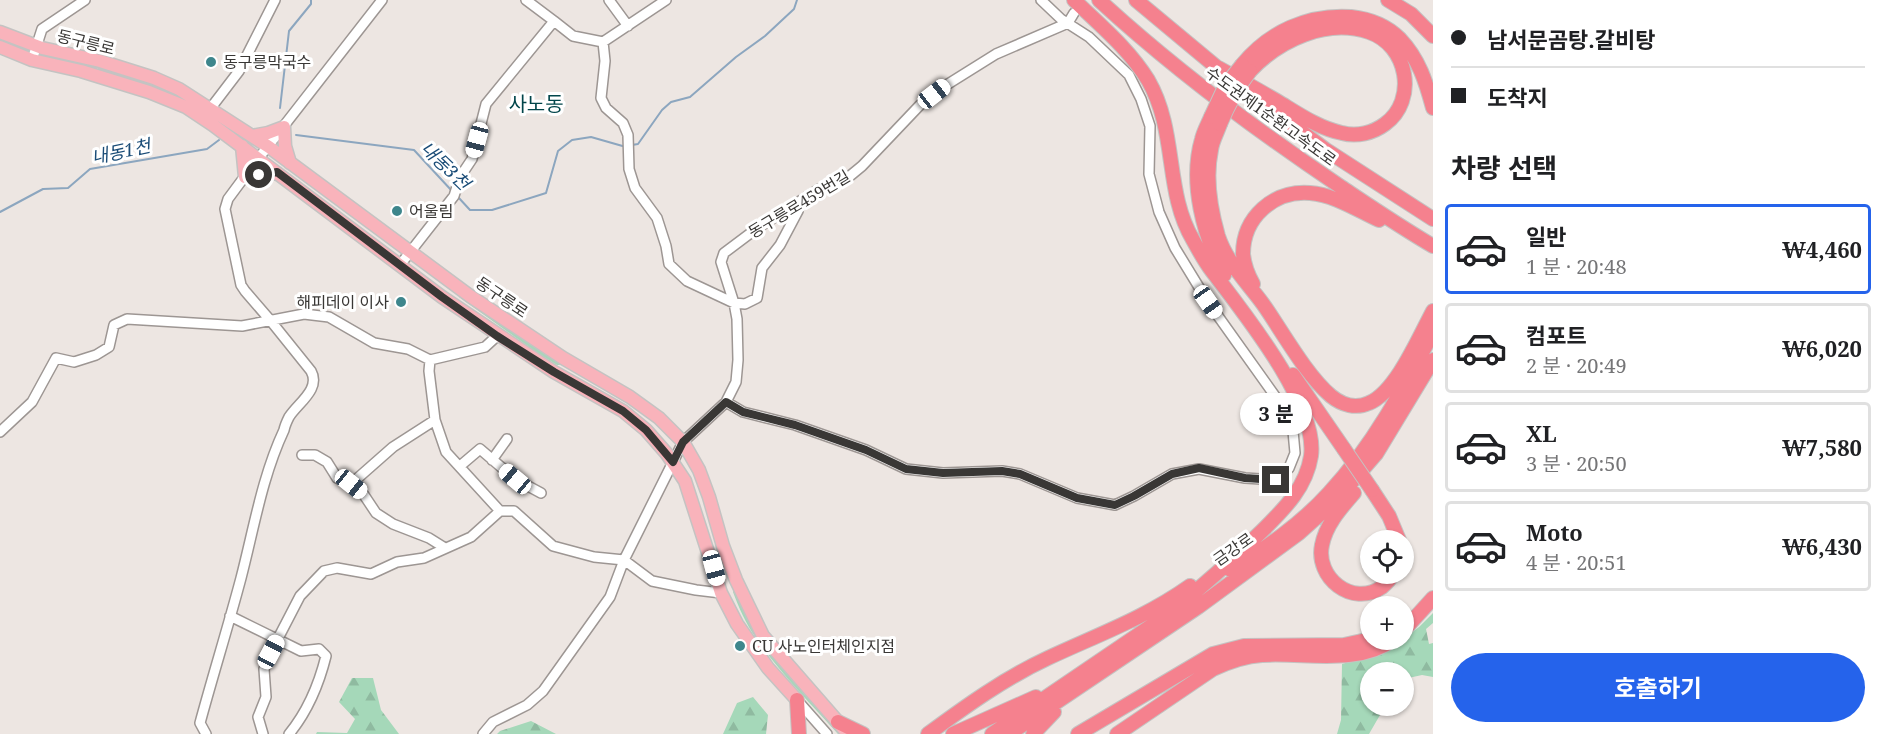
<!DOCTYPE html>
<html lang="ko">
<head>
<meta charset="utf-8">
<style>
  :root { --surface:#fff; --page:#f2f2f2; --text:#202124; --muted:#757577; --line:#e0e0e0; --accent:#2563eb }
  body { margin:0; font-family:"Noto Serif","Noto Sans KR",serif; background:var(--page); color:var(--text); height:100vh; display:flex; flex-direction:column; font-size:22px; white-space:nowrap }
  * { box-sizing:border-box; margin:0 }
  p { font-size:20px; color:var(--muted) }
  .icon { flex:none; width:33px; height:33px; fill:none; stroke:currentColor; stroke-width:2; stroke-linecap:round; stroke-linejoin:round }
  .map { position:relative; flex:1; overflow:hidden }
  .drawer { display:flex; flex-direction:column; background:var(--surface); width:450px }
  .drawer>* { flex:none }
  .banner { display:grid; align-content:center; height:132px; padding:0 18px; background:var(--surface) }
  .tools { position:absolute; left:1360px; top:530px; display:grid; gap:12px }
  .tools a { display:grid; place-items:center; width:54px; height:54px; border-radius:50%; background:var(--surface); box-shadow:0 2px 4px #0004; font-size:30px }
  .end { position:absolute; width:27px; height:27px; margin:-14px; border:8px solid #393735; background:#fff; box-shadow:0 0 0 3px #fff }
  .from { border-radius:50% }
  .bubble { position:absolute; height:42px; border-radius:21px; background:var(--surface); box-shadow:0 2px 4px #0004; font-size:20px; font-weight:700; line-height:42px; text-align:center }
  .car { position:absolute; width:18px; height:36px; margin:-18px -9px; border-radius:8px; box-shadow:0 0 4px 2px #0007; background:linear-gradient(#fff 24%,#345 0 40%,#fff 0 76%,#345 0 86%,#fff 0) }
  .banner b { display:flex; align-items:center; gap:21px; height:57px; font-size:22px }
  .banner b+b { border-top:2px solid var(--line) }
  .banner i { width:15px; height:15px; background:var(--text) }
  ul { padding:0; list-style:none }
  li { display:flex; align-items:center; gap:18px; height:90px; margin:0 12px 9px; padding:0 6px; border:3px solid var(--line); border-radius:6px }
  li div { flex:1 }
  li b { display:block; font-size:22px }
  li em { font-style:normal; font-weight:700 }
  li.selected { border-color:var(--accent) }
  li>.icon { width:54px; height:54px; stroke-width:1.5 }
  h2 { padding:0 18px; font-size:27px; line-height:72px }
  .primary-button { display:flex; gap:12px; margin-top:auto; padding:12px 18px }
  .primary-button a { flex:1; height:69px; border-radius:36px; background:var(--accent); color:#fff; font-size:24px; font-weight:700; line-height:69px; text-align:center }
  main { display:flex; flex:1; min-height:0 }
  .map>svg:first-child { display:block }
  .green { fill:#a5d8b9 }
  .forest { fill:url(#forest-firs) }
  .lines { fill:none; stroke-linecap:round; stroke-linejoin:round }
  .stream { stroke:#8ca6bf; stroke-width:2 }
  .minor-casing { stroke:#9d9693; stroke-width:12 }
  .major-casing { stroke:#c4c3c2; stroke-width:15 }
  .highway-casing { stroke:#c4c3c2; stroke-width:16 }
  .minor { stroke:#fff; stroke-width:9 }
  .major { stroke:#f9b3bb; stroke-width:12 }
  .highway { stroke:#f5818e; stroke-width:14 }
  .highway-bridge-casing { stroke:#c4c3c2; stroke-width:16; stroke-linecap:butt }
  .highway-bridge { stroke:#f5818e; stroke-width:14 }
  .route { stroke:#393735; stroke-width:8 }
  .poi-dot { fill:#3e868c; stroke:#fff; stroke-width:2 }
  .labels { text-anchor:middle; stroke-width:6; stroke-linejoin:round; paint-order:stroke }
  .street-label { font-size:16px; fill:#393735; stroke:#fff }
  .poi-label { font-size:16px; fill:#393735; stroke:#fff; text-anchor:start }
  .water-label { font-size:18px; font-style:italic; fill:#1a4c77; stroke:#fff }
  .quarter-label { font-size:20px; fill:#01454a; stroke:#fff }
</style>
</head>
<body>
<main>
<div class="map">
<svg width="1433" height="734" viewBox="0 0 1433 734">
  <defs>
    <pattern id="forest-firs" width="22" height="20" patternUnits="userSpaceOnUse" patternTransform="scale(1.5)"><rect width="22" height="20" fill="#a5d8b9"/><path d="M5 1l3.5 6h-7zM16 11l3.5 6h-7z" fill="#8fbaa0"/></pattern>
  </defs>
  <rect width="100%" height="100%" fill="#ede6e2"/>
  <!-- green -->
  <path class="green" d="M 460,294 L 524,340 L 559,362 L 560,365 L 557,365 L 536,352 L 459,297 Z
    M 734,590 L 736,591 L 843,734 L 838,734 C 810,703 779,672 756,638 C 746,624 739,608 733,592 Z"/>
  <!-- forest -->
  <path class="forest" d="M 1433,613 L 1433,623 L 1426,629 L 1429,644 L 1433,643 L 1433,677 L 1422,675 L 1404,679 L 1404,672 L 1371,672 L 1371,705 L 1380,705 L 1380,715 L 1369,734 L 1337,734 L 1341,720 L 1342,664 L 1389,650 L 1419,627 Z
    M 352,678 L 373,678 L 381,710 L 399,734 L 316,734 L 317,732 L 347,733 L 355,719 L 339,702 Z
    M 753,697 L 768,715 L 766,734 L 723,734 L 737,703 Z
    M 531,721 L 556,734 L 497,734 L 500,731 Z"/>
  <g class="lines">
    <!-- stream -->
    <path class="stream" d="M 280,108 L 289,31 L 311,4 L 311,0
      M 296,135 L 414,150 L 452,191
      M 632,145 L 638,144 L 662,110 L 671,102 L 690,97 L 736,57 L 765,36 L 794,9 L 797,0
      M 458,197 L 470,210 L 492,210 L 546,193 L 558,151 L 572,140 L 591,137 L 626,147
      M 0,212 L 43,189 L 68,188 L 90,169 L 207,149 L 219,140"/>
    <defs>
      <path id="minor" d="M 526,0 L 554,21
        M 609,0 L 628,26
        M 603,42 L 605,61 L 601,98 L 606,108 L 623,123 L 628,135 L 629,169 L 635,188 L 657,218 L 666,246 L 669,264 L 687,281 L 734,303 L 745,304 L 757,298 L 762,268 L 780,245 L 798,211 L 799,202
        M 32,60 L 42,29 L 85,0
        M 210,109 L 239,71 L 275,0
        M 400,265 L 454,196 L 460,177 L 472,159 L 486,104 L 554,21 L 573,36 L 603,42 L 666,0
        M 430,360 L 429,371 L 435,420 L 446,452 L 500,511
        M 726,402 L 743,412 L 795,425 L 866,450 L 906,469 L 943,473 L 1002,471 L 1020,474 L 1077,498 L 1115,505 L 1134,496 L 1172,474 L 1199,469 L 1245,478 L 1276,480 L 1289,468 L 1295,453 L 1293,431 L 1280,403 L 1208,302 L 1175,248 L 1159,212 L 1149,174 L 1150,126 L 1141,99 L 1129,75 L 1089,37 L 1061,19 L 1041,0
        M 0,432 L 32,402 L 56,358 L 74,362 L 96,355 L 109,347 L 114,325 L 127,319 L 242,326 L 304,314 L 329,317 L 374,343 L 408,349 L 430,360 L 485,347 L 497,336
        M 302,455 L 315,455 L 327,462 L 337,478 L 351,484 L 364,495 L 376,513 L 393,524 L 429,538 L 445,548
        M 492,460 L 507,439
        M 460,466 L 480,449 L 515,479 L 541,493
        M 351,484 L 393,447 L 435,420
        M 230,616 L 301,651 L 319,649 L 326,656 C 319,684 308,711 289,734
        M 797,700 L 827,734
        M 206,734 L 200,723 C 213,675 228,627 241,578 C 254,528 262,477 284,430 C 285,425 287,421 289,417 C 298,403 321,389 311,371 L 270,320 L 245,291 L 241,285 L 225,209 L 228,199 L 251,168 L 382,0
        M 263,734 L 258,717 L 266,697 L 264,669 L 271,652 L 300,596 L 324,571 L 337,568 L 371,574 L 397,562 L 424,558 L 471,537 L 500,511 L 514,511 L 553,546 L 594,557 L 624,560 L 683,442 L 726,402 L 736,382 L 738,360 L 737,319 L 734,303 L 721,262 L 724,253 L 756,229 L 819,189 L 845,180 L 862,166 L 920,105 L 948,84 L 996,54 L 1068,23 L 1074,13
        M 483,734 L 493,722 L 527,705 L 543,691 L 610,597 L 624,560 L 652,581 L 696,590 L 721,593"/>
      <path id="major" d="M 0,32 L 42,48 L 100,61 L 154,78 L 179,89 L 269,147 L 470,296 L 563,358 L 630,397 L 659,418 L 683,442 L 699,470 L 709,497 L 723,546 L 736,580 L 763,636 L 844,729
        M 0,47 L 32,60 L 81,71 L 149,92 L 186,107 L 213,125 L 442,297 L 554,372 L 623,411 L 646,430 L 667,454 L 685,481 L 721,593 L 737,624 L 768,668 L 797,700
        M 252,136 L 268,133 L 284,127 L 285,146 L 290,163
        M 242,146 L 245,177 L 277,173"/>
      <path id="highway" d="M 1074,0 C 1100,25 1129,49 1148,80 C 1178,132 1164,191 1193,240 C 1199,251 1205,262 1212,271 C 1243,312 1318,404 1311,456 C 1306,488 1284,509 1262,531 C 1233,559 1203,586 1171,612
        M 1099,0 C 1174,69 1256,130 1341,187 C 1371,207 1402,228 1433,246
        M 1136,0 L 1220,70
        M 1388,0 L 1411,14 L 1433,36
        M 1213,65 C 1235,77 1256,89 1277,101 C 1297,113 1318,128 1342,133 C 1357,137 1373,133 1385,124 C 1418,100 1408,45 1369,32 C 1326,18 1279,40 1250,71
        M 1242,65 C 1269,32 1308,14 1351,17 C 1369,19 1386,25 1400,39 C 1419,59 1426,82 1433,108
        M 1247,91 L 1326,150 L 1433,219
        M 1211,117 C 1208,124 1204,131 1202,139 C 1189,183 1204,236 1224,275
        M 1220,124 C 1217,133 1212,141 1211,150 C 1205,178 1210,208 1218,236 C 1227,263 1247,282 1263,304 C 1282,331 1306,375 1331,396 C 1342,405 1356,409 1369,403 C 1396,392 1419,337 1433,311
        M 1253,284 C 1248,275 1244,265 1243,254 C 1243,217 1274,190 1310,193 C 1335,195 1357,210 1379,220
        M 1293,375 L 1344,449
        M 1372,490 L 1389,516 L 1399,540
        M 1354,493 C 1341,508 1326,524 1322,545 C 1315,577 1352,608 1382,587 C 1387,583 1391,578 1394,573
        M 1231,570 C 1266,548 1301,524 1329,493 C 1373,446 1403,389 1433,332
        M 1404,630 L 1433,598
        M 797,700 L 799,734
        M 838,722 L 863,734
        M 928,734 C 966,706 1005,678 1048,658 C 1097,635 1145,618 1190,586
        M 953,734 L 1036,697
        M 992,734 L 1179,607
        M 1009,734 L 1198,607 L 1299,533 L 1337,499 L 1376,454 L 1433,360
        M 1033,734 L 1054,712
        M 1078,734 L 1213,654 L 1244,646 L 1344,645 L 1371,639
        M 1117,734 L 1213,669 C 1228,662 1245,656 1262,655 C 1305,652 1357,666 1394,639"/>
    </defs>
    <!-- minor casing -->
    <use href="#minor" class="minor-casing"/>
    <!-- major casing -->
    <use href="#major" class="major-casing"/>
    <!-- highway casing -->
    <use href="#highway" class="highway-casing"/>
    <!-- minor -->
    <use href="#minor" class="minor"/>
    <!-- major -->
    <use href="#major" class="major"/>
    <!-- highway -->
    <use href="#highway" class="highway"/>
    <defs>
      <path id="highway-bridge" d="M 1211,117 L 1226,85 L 1242,65
        M 1220,124 C 1228,105 1237,88 1250,71
        M 1344,449 L 1372,490"/>
    </defs>
    <!-- highway-bridge casing -->
    <use href="#highway-bridge" class="highway-bridge-casing"/>
    <!-- highway-bridge -->
    <use href="#highway-bridge" class="highway-bridge"/>
  </g>
  <g class="lines">
    <!-- route -->
    <path class="route" d="M 259,175 L 277,172 L 442,297 L 497,336 L 554,372 L 623,411 L 646,430 L 673,462 L 683,442 L 726,402 L 743,412 L 795,425 L 866,450 L 906,469 L 943,473 L 1002,471 L 1020,474 L 1077,498 L 1115,505 L 1134,496 L 1172,474 L 1199,468 L 1245,478 L 1276,480"/>
  </g>
  <!-- markers -->
  <g class="poi-dot">
    <circle cx="211" cy="62" r="6"/>
    <circle cx="397" cy="211" r="6"/>
    <circle cx="401" cy="302" r="6"/>
    <circle cx="740" cy="646" r="6"/>
  </g>
  <g class="labels">
    <!-- street labels -->
    <g class="street-label">
      <text transform="translate(86 42) rotate(14)" y="6">동구릉로</text>
      <text transform="translate(1271 116) rotate(36)" y="6">수도권제1순환고속도로</text>
      <text transform="translate(799 204) rotate(-31)" y="6">동구릉로459번길</text>
      <text transform="translate(502 297) rotate(34)" y="6">동구릉로</text>
      <text transform="translate(1233 549) rotate(-35)" y="6">금강로</text>
    </g>
    <!-- poi labels -->
    <g class="poi-label">
      <text x="223" y="68">동구릉막국수</text>
      <text x="409" y="217">어울림</text>
      <text x="389" y="308" text-anchor="end">해피데이 이사</text>
      <text x="752" y="652">CU 사노인터체인지점</text>
    </g>
    <!-- water labels -->
    <g class="water-label">
      <text transform="translate(121 152) rotate(-12)" y="6">내동1천</text>
      <text transform="translate(445 166) rotate(44)" y="6">내동3천</text>
    </g>
    <!-- quarter labels -->
    <g class="quarter-label">
      <text x="536" y="111">사노동</text>
    </g>
  </g>
</svg>
<div class="tools">
<a><svg class="icon" aria-label="locate" viewBox="0 0 24 24"><circle cx="12" cy="12" r="6"/><path d="M12 2v4M12 18v4M2 12h4M18 12h4"/></svg></a>
<a>+</a>
<a>−</a>
</div>
<i class="end from" style="left:259px;top:175px"></i>
<i class="end" style="left:1276px;top:480px"></i>
<div class="bubble" style="left:1240px;top:393px;width:72px">3 분</div>
<i class="car" style="left:934px;top:94px;rotate:52deg"></i>
<i class="car" style="left:477px;top:140px;rotate:195deg"></i>
<i class="car" style="left:1208px;top:302px;rotate:145deg"></i>
<i class="car" style="left:515px;top:479px;rotate:310deg"></i>
<i class="car" style="left:351px;top:484px;rotate:129deg"></i>
<i class="car" style="left:714px;top:568px;rotate:165deg"></i>
<i class="car" style="left:271px;top:652px;rotate:28deg"></i>
</div>
<section class="drawer">
<div class="banner">
<b><i class="from"></i>남서문곰탕.갈비탕</b>
<b><i></i>도착지</b>
</div>
<h2>차량 선택</h2>
<ul>
<li class="selected"><svg class="icon" aria-label="car" viewBox="0 0 24 24"><path d="M5 17H2v-5l4-1 3-4h7l3 4 3 1v5h-3M9 17h6M6 11h13"/><circle cx="7" cy="17" r="2"/><circle cx="17" cy="17" r="2"/></svg><div><b>일반</b><p>1 분 · 20:48</p></div><em>₩4,460</em></li>
<li><svg class="icon" aria-label="car" viewBox="0 0 24 24"><path d="M5 17H2v-5l4-1 3-4h7l3 4 3 1v5h-3M9 17h6M6 11h13"/><circle cx="7" cy="17" r="2"/><circle cx="17" cy="17" r="2"/></svg><div><b>컴포트</b><p>2 분 · 20:49</p></div><em>₩6,020</em></li>
<li><svg class="icon" aria-label="car" viewBox="0 0 24 24"><path d="M5 17H2v-5l4-1 3-4h7l3 4 3 1v5h-3M9 17h6M6 11h13"/><circle cx="7" cy="17" r="2"/><circle cx="17" cy="17" r="2"/></svg><div><b>XL</b><p>3 분 · 20:50</p></div><em>₩7,580</em></li>
<li><svg class="icon" aria-label="car" viewBox="0 0 24 24"><path d="M5 17H2v-5l4-1 3-4h7l3 4 3 1v5h-3M9 17h6M6 11h13"/><circle cx="7" cy="17" r="2"/><circle cx="17" cy="17" r="2"/></svg><div><b>Moto</b><p>4 분 · 20:51</p></div><em>₩6,430</em></li>
</ul>
<div class="primary-button"><a>호출하기</a></div>
</section>
</main>
</body>
</html>
